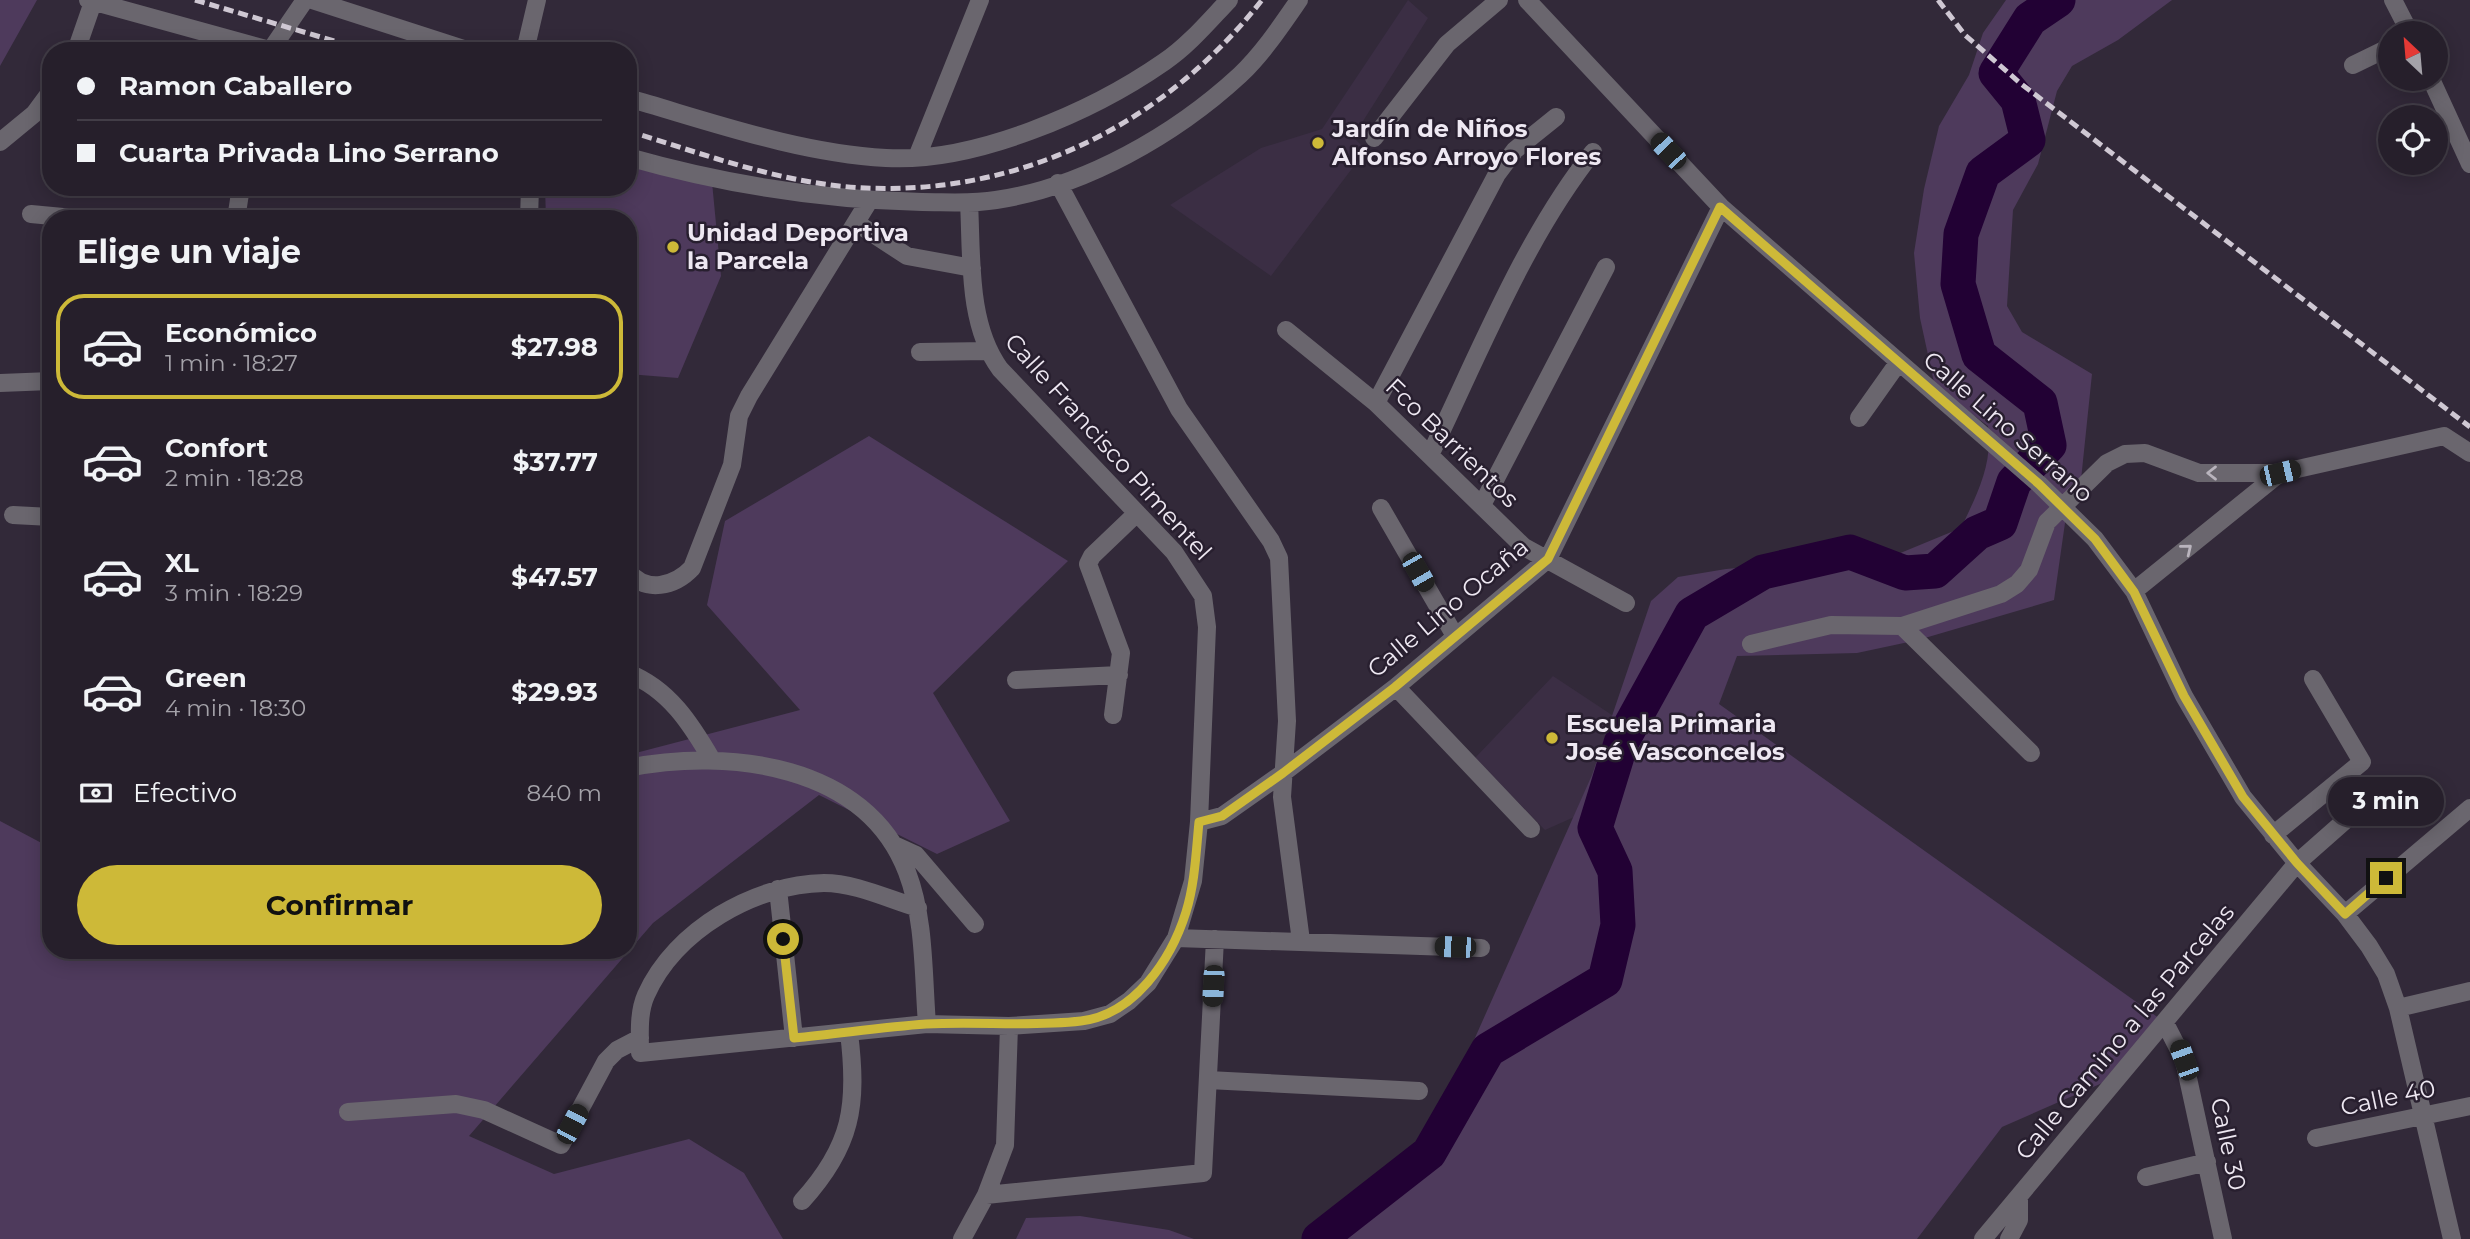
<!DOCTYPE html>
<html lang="es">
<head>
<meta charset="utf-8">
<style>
  :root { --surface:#261f2b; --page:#2e2733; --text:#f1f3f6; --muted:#a4a2a9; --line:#423d47; --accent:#cdb938 }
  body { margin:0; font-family:Montserrat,sans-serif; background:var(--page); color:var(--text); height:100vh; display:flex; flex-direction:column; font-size:26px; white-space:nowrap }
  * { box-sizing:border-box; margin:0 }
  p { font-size:23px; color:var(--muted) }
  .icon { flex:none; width:38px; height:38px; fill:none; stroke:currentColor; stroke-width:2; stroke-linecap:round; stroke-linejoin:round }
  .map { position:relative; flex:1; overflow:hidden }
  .details { position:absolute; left:42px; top:210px; width:595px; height:749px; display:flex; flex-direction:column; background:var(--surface); border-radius:28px; box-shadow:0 4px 18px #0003,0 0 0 2px var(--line) }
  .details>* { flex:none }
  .hud { position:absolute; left:42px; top:42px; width:595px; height:154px; border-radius:28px; box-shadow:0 4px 18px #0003,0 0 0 2px var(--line); display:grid; align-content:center; height:154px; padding:0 35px; background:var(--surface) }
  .needle { width:46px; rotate:334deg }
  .tools { position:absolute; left:2378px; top:21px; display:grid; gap:14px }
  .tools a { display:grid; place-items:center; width:70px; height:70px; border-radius:50%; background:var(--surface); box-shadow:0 4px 18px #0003,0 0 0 2px var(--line); font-size:35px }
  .end { position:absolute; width:32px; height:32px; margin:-16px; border:9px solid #cdb938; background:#111; box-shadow:0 0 0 4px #111 }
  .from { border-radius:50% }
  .bubble { position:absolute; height:49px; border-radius:24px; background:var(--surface); box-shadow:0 4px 18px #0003,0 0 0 2px var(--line); font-size:23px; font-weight:700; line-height:49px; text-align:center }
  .car { position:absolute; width:21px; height:42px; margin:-21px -10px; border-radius:9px; box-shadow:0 0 5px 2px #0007; background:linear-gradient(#222 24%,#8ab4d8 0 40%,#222 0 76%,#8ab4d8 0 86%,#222 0) }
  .hud b { display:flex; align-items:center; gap:24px; height:66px; font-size:26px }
  .hud b+b { border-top:2px solid var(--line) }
  .hud i { width:18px; height:18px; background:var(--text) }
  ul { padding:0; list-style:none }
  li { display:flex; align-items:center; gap:21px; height:105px; margin:0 14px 10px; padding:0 21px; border:4px solid transparent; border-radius:28px }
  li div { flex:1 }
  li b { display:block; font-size:26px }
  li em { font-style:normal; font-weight:700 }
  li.selected { border-color:var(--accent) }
  li>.icon { width:63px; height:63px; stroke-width:1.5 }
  h2 { padding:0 35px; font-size:32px; line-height:84px }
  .pay { display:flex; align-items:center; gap:18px; height:77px; padding:0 35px; font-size:26px }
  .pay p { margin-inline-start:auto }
  .action { display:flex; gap:14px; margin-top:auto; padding:14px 35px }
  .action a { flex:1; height:80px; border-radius:42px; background:var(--accent); color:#111; font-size:28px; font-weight:700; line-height:80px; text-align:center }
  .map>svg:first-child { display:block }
  .built { fill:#3b2e44 }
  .green { fill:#4e3a5c }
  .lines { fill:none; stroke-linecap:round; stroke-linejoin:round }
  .river { stroke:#220134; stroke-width:35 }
  .minor { stroke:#6a666e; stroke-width:18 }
  .rail { stroke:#cfc8d3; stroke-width:5; stroke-dasharray:10 5; stroke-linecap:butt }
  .oneway { stroke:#b9b4bd }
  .route { stroke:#cdb938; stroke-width:9 }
  .poi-dot { fill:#cdb938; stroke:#281f2f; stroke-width:2.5 }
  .labels { text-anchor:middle; stroke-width:5; stroke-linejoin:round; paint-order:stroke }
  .poi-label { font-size:24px; font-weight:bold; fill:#eee8f2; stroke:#281f2f; text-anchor:start }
  .street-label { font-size:24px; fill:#eee8f2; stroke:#281f2f }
</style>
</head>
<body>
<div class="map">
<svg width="2470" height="1239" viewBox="0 0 2470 1239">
  <rect width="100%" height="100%" fill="#322939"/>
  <!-- built -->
  <path class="built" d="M 1408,0 L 1428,18 L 1353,137 L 1366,150 L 1271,276 L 1170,205 L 1261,148 L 1322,129 Z
    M 1553,676 L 1618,719 L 1581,814 L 1545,830 L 1475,758 Z"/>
  <!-- green -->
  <path class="green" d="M 0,0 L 37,0 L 0,66 Z
    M 2006,0 L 2172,0 L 2118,40 L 2072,66 L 2057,91 L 2038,164 L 2013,210 L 2007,306 L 2022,332 L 2092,374 L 2079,499 L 2065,523 L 2054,600 L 1918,640 L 1857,653 L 1737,656 L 1719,704 L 2163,1021 L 2116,1077 L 2002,1127 L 1917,1239 L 1318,1239 L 1358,1210 L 1424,1142 L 1450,1094 L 1592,775 L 1651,601 L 1678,577 L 1726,569 L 1898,554 L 1961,528 C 1977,494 1993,465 1988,426 L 1935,387 L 1920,318 L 1914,253 L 1924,189 L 1939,126 L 1969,75 L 1983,33 Z
    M 628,160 L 712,182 L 721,276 L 678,378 L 628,374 L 628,219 L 546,219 L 545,187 L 628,187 Z
    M 869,436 L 1068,561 L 933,693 L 1010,821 L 937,854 L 819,795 L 653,923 L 469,1136 L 554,1174 L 689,1139 L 744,1173 L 783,1239 L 0,1239 L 0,821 L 51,848 L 51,950 L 628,950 L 628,755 L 800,710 L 707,605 L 725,521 Z
    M 1080,1216 L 1169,1230 L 1194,1239 L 1016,1239 L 1026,1218 Z"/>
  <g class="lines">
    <!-- river -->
    <path class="river" d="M 1319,1239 L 1429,1153 L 1488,1050 L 1605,980 L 1618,925 L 1615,871 L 1595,828 L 1621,743 L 1692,614 L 1763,572 L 1850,552 L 1905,573 L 1935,571 L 1977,533 L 2000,523 L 2014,482 L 2049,445 L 2040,403 L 1979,355 L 1958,284 L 1961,234 L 1983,173 L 2028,140 L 2018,100 L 1996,73 L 2030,19 L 2058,0"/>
    <!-- minor -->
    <path class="minor" d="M 88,0 L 273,51
      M 312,0 L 470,51
      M 1527,0 L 1721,207 L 2039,484 L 2095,539 L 2134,591 L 2184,696 L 2243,797 L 2297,863 L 2345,914 L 2369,946 L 2386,974 L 2398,1008 L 2452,1239
      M 2393,0 L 2410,33
      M 76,51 L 93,2
      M 270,51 L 305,0
      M 525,51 L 537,0
      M 2353,65 L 2390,47
      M 2431,79 L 2470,164
      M 628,98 C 712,122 798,153 886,158 C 975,163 1092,112 1164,62 C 1188,46 1209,21 1229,0
      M 1374,138 L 1447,44 L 1499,0
      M 0,142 L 34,114 L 51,91
      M 628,157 C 723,184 823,200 922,202 C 947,202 972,204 996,200 C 1084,187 1175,135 1240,75 C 1263,53 1281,26 1299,0
      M 917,157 L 980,0
      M 1058,183 L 1179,409 L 1271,541 L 1279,558 L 1287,721 L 1282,797 L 1301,941
      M 31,214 L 84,219
      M 236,219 L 241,187
      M 529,219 L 530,187
      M 858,224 L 907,256 L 972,268
      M 1286,330 L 1376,403 L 1524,547 L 1626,603
      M 920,352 L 987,351
      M 0,383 L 51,381
      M 1376,403 L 1497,174 L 1515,150 L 1556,117
      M 1859,418 L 1898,363
      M 1430,455 C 1478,356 1525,237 1593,152
      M 1482,505 L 1606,267
      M 1381,508 L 1455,636
      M 13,515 L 51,517
      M 628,571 C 646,594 675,586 692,568 L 732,465 L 739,416 L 749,396 L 869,201
      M 2134,591 L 2280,473
      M 1902,626 L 2031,753
      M 1751,644 L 1831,625 L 1902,626 L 2001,594 L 2017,584 L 2029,570 L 2047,522 L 2107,463 L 2125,454 L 2145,453 L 2199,473 L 2280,473 L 2444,436 L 2470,453
      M 628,673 C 669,689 691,724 712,760
      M 1016,680 L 1119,675
      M 1396,687 L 1531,829
      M 1113,715 L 1121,653 L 1088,564 L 1092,556 L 1137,513
      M 628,768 C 728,748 866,764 907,872 C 925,919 923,974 927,1024
      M 1199,822 L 1222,816 L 1283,773 L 1396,687 L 1548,559 L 1721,207
      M 2273,835 L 2362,762 L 2313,679
      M 894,845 L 916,855 L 975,924
      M 778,889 L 794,1038
      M 918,908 C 888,899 855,883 824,883 C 755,884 675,930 646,995 C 638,1013 640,1034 640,1053 L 927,1024 L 1009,1026 L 1084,1021 L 1110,1014 L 1129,1001 L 1148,983 L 1176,938 L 1193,881 L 1199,822 L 1207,627 L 1203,596 L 1174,552 L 1000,369 C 967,324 972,256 969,203
      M 2345,914 L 2470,808
      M 1176,938 L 1481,948
      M 2398,1008 L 2470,991
      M 2165,1023 L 2184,1060 L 2223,1239
      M 1208,1080 L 1419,1091
      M 348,1112 L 456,1104 L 484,1110 L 561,1145 L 606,1061 L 617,1050 L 640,1038
      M 2316,1138 L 2470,1106
      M 2146,1177 L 2207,1162
      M 986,1195 L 1203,1173 L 1215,939
      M 802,1201 C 852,1146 858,1105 849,1033
      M 962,1239 L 986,1195 L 1005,1145 L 1009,1026
      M 1983,1239 L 2297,863 L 2382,788
      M 2009,1239 L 2019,1220 L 2019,1197"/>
    <!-- rail -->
    <path class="rail" d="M 195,0 L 368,51
      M 1938,0 L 1965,35 L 2020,83 L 2470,427
      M 628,131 C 697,152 767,178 839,186 C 1006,203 1160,130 1262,0"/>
  </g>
  <!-- one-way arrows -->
  <defs><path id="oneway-chevron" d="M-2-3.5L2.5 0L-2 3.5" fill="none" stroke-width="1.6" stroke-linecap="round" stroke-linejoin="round" transform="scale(1.75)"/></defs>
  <g class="oneway">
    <use href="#oneway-chevron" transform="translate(2212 473) rotate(-180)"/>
    <use href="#oneway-chevron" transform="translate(2187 549) rotate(-39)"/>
  </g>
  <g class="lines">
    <!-- route -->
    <path class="route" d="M 783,939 L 794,1038 C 838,1034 882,1027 926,1024 C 978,1021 1029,1027 1081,1021 C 1134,1015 1171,960 1186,912 C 1195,883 1196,852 1199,822 L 1222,816 L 1283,773 L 1395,687 L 1548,559 L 1720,207 L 2039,484 L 2095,539 L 2134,592 L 2184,696 L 2243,797 L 2297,863 L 2345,914 L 2386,878"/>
  </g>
  <!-- markers -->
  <g class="poi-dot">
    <circle cx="1318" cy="143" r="7"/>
    <circle cx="673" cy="247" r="7"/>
    <circle cx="1552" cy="738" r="7"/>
  </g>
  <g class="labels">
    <!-- poi labels -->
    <g class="poi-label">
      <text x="1332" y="137">Jardín de Niños<tspan x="1332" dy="28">Alfonso Arroyo Flores</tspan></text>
      <text x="687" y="241">Unidad Deportiva<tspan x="687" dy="28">la Parcela</tspan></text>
      <text x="1566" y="732">Escuela Primaria<tspan x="1566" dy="28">José Vasconcelos</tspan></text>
    </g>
    <!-- street labels -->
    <g class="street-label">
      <text transform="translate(2008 427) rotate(41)" y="8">Calle Lino Serrano</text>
      <text transform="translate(1452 443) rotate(44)" y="8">Fco Barrientos</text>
      <text transform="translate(1108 447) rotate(48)" y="8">Calle Francisco Pimentel</text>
      <text transform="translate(1448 608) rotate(-40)" y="8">Calle Lino Ocaña</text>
      <text transform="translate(2125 1032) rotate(-50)" y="8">Calle Camino a las Parcelas</text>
      <text transform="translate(2388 1098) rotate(-12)" y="8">Calle 40</text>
      <text transform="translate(2228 1144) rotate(78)" y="8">Calle 30</text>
    </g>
  </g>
</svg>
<div class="tools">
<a><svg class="needle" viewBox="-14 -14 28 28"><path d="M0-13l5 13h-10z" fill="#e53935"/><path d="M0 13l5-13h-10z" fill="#a4a2a9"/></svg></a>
<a><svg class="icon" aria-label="locate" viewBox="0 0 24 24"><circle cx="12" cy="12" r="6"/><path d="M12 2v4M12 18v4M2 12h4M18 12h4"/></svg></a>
</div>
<i class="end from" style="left:783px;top:939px"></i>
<i class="end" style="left:2386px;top:878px"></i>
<div class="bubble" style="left:2328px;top:777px;width:116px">3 min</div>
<i class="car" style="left:1668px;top:151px;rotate:317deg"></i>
<i class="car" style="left:2280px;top:473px;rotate:77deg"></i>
<i class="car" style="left:1418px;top:572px;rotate:150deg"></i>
<i class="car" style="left:1455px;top:947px;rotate:272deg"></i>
<i class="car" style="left:1213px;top:986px;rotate:183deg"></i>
<i class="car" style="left:2184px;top:1060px;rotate:340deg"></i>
<i class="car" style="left:572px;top:1124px;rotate:28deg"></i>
<div class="hud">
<b><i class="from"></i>Ramon Caballero</b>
<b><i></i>Cuarta Privada Lino Serrano</b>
</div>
<section class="details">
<h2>Elige un viaje</h2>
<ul>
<li class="selected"><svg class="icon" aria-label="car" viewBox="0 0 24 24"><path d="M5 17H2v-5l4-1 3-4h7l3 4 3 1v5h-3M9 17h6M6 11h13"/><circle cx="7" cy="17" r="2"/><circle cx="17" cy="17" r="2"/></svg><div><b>Económico</b><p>1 min · 18:27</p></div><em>$27.98</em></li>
<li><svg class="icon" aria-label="car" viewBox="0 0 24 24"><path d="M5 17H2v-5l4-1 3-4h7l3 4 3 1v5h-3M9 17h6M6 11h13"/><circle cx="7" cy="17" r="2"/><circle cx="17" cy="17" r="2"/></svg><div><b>Confort</b><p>2 min · 18:28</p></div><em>$37.77</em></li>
<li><svg class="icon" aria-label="car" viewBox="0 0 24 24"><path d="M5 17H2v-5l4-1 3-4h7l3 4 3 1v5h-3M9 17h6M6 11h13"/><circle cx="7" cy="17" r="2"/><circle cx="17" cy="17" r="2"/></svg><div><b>XL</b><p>3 min · 18:29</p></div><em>$47.57</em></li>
<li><svg class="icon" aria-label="car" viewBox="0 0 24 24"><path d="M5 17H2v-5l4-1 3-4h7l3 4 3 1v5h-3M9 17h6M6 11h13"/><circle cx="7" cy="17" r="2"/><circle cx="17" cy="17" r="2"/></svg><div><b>Green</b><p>4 min · 18:30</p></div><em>$29.93</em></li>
</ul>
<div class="pay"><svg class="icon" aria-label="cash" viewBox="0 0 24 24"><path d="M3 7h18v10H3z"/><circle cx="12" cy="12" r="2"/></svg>Efectivo<p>840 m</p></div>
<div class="action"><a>Confirmar</a></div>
</section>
</div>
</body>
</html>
